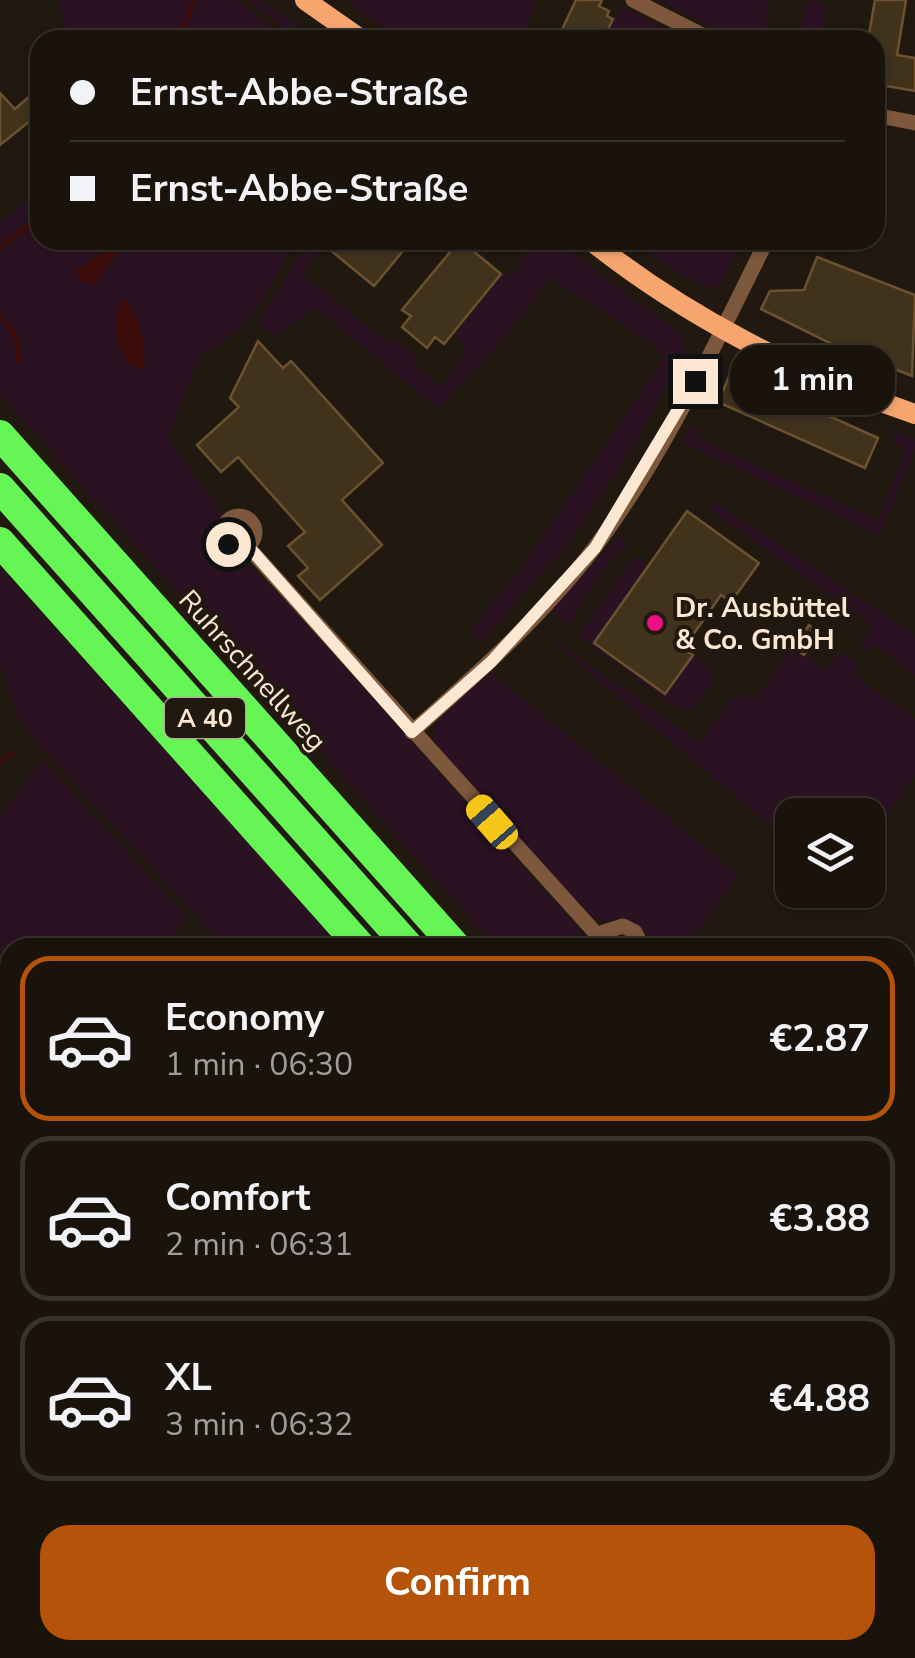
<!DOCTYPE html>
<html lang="en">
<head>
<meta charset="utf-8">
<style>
  :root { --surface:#19130b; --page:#221c14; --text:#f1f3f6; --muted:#9f9e9d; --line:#37322c; --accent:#b45309 }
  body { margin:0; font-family:"Nunito Sans",sans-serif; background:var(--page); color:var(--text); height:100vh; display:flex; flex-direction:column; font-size:38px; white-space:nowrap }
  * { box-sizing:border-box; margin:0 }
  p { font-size:32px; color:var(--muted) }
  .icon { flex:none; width:55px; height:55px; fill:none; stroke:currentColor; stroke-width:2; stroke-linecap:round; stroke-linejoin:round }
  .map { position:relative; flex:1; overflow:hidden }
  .sheet { position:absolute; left:0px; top:938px; width:915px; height:722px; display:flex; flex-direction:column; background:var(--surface); border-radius:30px 30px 0 0; box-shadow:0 2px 8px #0004,0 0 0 2px var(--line) }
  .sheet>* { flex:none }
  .hud { position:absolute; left:30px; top:30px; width:855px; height:220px; border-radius:30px; box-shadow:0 2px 8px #0004,0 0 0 2px var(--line); display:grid; align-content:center; height:220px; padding:0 40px; background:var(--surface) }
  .buttons { position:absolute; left:775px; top:798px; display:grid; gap:20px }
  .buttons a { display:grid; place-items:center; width:110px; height:110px; border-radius:20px; background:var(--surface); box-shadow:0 2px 8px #0004,0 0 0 2px var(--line); font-size:50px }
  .end { position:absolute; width:45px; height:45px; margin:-22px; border:12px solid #fce7d2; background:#111; box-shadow:0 0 0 5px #111 }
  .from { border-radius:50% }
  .bubble { position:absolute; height:70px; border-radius:30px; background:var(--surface); box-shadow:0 2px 8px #0004,0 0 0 2px var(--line); font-size:32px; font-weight:700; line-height:70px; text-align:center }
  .car { position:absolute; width:30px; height:60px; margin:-30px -15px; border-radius:12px; box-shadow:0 0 8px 2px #0007; background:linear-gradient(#f5c518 24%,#345 0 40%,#f5c518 0 76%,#345 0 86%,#f5c518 0) }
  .hud b { display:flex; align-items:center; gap:35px; height:95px; font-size:38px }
  .hud b+b { border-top:2px solid var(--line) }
  .hud i { width:25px; height:25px; background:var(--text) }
  ul { padding:18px 0 0; list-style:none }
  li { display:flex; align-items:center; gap:30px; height:165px; margin:0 20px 15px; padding:0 20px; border:5px solid var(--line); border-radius:30px }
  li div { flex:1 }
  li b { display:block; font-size:38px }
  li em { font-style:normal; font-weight:700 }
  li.current { border-color:var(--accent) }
  li>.icon { width:90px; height:90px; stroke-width:1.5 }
  .action { display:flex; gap:20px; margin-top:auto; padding:20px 40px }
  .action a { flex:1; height:115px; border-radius:30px; background:var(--accent); color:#fff; font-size:40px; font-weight:700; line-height:115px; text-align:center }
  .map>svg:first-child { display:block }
  .green { fill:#2b1223 }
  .water { fill:#3d0d0c }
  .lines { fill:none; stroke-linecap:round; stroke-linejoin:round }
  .stream { stroke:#3d0d0c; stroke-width:5 }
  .building { fill:#41321c; stroke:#6c5230; stroke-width:2.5 }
  .street { stroke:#7e583d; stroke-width:15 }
  .secondary { stroke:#f6a56f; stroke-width:20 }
  .highway { stroke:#65f555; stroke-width:30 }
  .route { stroke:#fce7d2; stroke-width:12 }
  .poi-dot { fill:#ec0e82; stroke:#21190f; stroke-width:4 }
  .labels { text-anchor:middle; stroke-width:8; stroke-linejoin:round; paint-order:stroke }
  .shield { fill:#21190f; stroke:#baa998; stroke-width:2.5 }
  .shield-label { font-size:25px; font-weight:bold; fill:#fce7d2 }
  .poi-label { font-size:28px; font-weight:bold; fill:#fce7d2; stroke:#21190f; text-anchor:start }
  .street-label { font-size:28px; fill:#fce7d2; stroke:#21190f }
</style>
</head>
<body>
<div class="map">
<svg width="915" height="1658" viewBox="0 0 915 1658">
  <rect width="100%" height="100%" fill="#21190f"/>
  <!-- green -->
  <path class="green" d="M 59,0 L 235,0 L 289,40 L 68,40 Z
    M 246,0 L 259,0 L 322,40 L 302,40 Z
    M 346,0 L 536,0 L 524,40 L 398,40 Z
    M 657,0 L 769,0 L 763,40 L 715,29 Z
    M 806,1 L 827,4 L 821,40 L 800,38 Z
    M 622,7 L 688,40 L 600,40 Z
    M 40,190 L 40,240 L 108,240 L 100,254 L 87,259 L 108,271 L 117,253 L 148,240 L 292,240 C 277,283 244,338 201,354 L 167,438 L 224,516 L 216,530 C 221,548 262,576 278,593 L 583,934 L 588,947 L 496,947 L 0,394 L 0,223 Z
    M 309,240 L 328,240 L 302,274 L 387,343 L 392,337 L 418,359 L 414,365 L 440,387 L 465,357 L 463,343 L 455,335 L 504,274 L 513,276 L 533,240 L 553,240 L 681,334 L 685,345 L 682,357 L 626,458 L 567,545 L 481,642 L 471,630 L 523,566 L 664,358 L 653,344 L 550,278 L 490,356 L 438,409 L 316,307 L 274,336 L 257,323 Z
    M 630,240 L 743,240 L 720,284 L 712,289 L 680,274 Z
    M 691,425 L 700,429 L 696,438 L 879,521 L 905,448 L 893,443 L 894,433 L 915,439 L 915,449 L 880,536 L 681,442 Z
    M 714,502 L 915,635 L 915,675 L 873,644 L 866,653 L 859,648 L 873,626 L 710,509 Z
    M 617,537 L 628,545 L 623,551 L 619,549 L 574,612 L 577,615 L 570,626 L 556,616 L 554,606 C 575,580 598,564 617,537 Z
    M 635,556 L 649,565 L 594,643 L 665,694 L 693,655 L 709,667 L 714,681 L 692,709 L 678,708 L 578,636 Z
    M 0,568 L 344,947 L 225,947 L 20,723 L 0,663 Z
    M 535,627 L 700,742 L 731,700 L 744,694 L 756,698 L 793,647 L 826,670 L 840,651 L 858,665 L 852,674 L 915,719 L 915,776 L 868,840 L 868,815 L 792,815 L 792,844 Z
    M 491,673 L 738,875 L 686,947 L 649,947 L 637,924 L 603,920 L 582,912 L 434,749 C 425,718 471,691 491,673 Z
    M 43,760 L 188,919 L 159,947 L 10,948 L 10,1113 L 4,1121 L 10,1131 L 10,1650 L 278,1650 L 281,1658 L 0,1658 L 0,816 Z
    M 905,1281 L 915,1292 L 915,1404 L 905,1393 Z
    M 905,1600 L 915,1627 L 915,1658 L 880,1658 L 878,1650 L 905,1650 Z"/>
  <!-- water -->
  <path class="water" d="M 108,240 L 148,240 L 117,253 L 96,284 L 82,282 L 75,271 L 100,254 Z
    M 123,300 C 141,309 146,350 144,369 L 129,365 C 117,346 108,321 123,300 Z"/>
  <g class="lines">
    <!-- stream -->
    <path class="stream" d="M 179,40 L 194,0
      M 0,247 L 40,217
      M 0,315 L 17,339 L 18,361
      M 0,762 L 11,754
      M 0,1268 L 10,1277
      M 263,1650 L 266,1658"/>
  </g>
  <!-- building -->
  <path class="building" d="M 576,0 L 602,0 L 599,6 L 609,11 L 607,16 L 613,19 L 603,40 L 557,40 Z
    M 875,0 L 906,0 L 897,55 L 915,58 L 915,91 L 875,84 L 875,40 L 868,40 Z
    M 40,87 L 40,113 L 0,145 L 0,93 L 15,109 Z
    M 318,240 L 412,240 L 374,286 Z
    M 460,240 L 501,274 L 444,344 L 435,337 L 427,348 L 402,327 L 411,316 L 402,310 Z
    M 817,257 L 915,295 L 912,376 L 836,346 L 761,309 L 770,291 L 804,290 Z
    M 258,341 L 283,368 L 291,361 L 383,463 L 342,500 L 382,545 L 320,600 L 298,576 L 308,568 L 288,546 L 305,532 L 238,457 L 221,472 L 197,445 L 239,407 L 230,398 Z
    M 731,372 L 878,438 L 865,468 L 718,402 Z
    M 687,511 L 759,563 L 731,602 L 721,595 L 683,649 L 693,655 L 665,694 L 594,643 Z
    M 809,625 L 820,633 L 804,655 L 793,647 Z"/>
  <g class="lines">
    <!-- street -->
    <path class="street" d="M 633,0 L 712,40
      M 875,115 L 915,123
      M223 532a16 16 0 1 1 32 0a16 16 0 1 1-32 0Z
      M 247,546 L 600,938
      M 412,732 C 476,675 543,616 595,547 C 665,454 715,344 767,240
      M 597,944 L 604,932 L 623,926 L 635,932 L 643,948
      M 846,1658 L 853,1650"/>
    <!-- secondary -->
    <path class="secondary" d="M 305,0 L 362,40
      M 590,240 C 685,316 800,375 915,414"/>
    <!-- highway -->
    <path class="highway" d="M 0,435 L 457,948
      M 0,488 L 410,948
      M 0,542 L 362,948
      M 905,1414 L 915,1425
      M 905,1449 L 915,1461
      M 905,1505 L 915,1516
      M 905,1570 L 915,1591"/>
  </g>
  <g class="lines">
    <!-- route -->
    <path class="route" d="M 228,544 L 248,546 L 412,732 L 491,662 L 595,548 L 695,381"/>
  </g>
  <!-- markers -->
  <circle class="poi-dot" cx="655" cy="623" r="10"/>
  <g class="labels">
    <!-- shield labels -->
    <rect class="shield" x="165" y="698" width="80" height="40" rx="8"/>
    <g class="shield-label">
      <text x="205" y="727">A 40</text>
    </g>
    <!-- poi labels -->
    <g class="poi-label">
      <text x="675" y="617">Dr. Ausbüttel<tspan x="675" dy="32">&amp; Co. GmbH</tspan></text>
    </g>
    <!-- street labels -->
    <g class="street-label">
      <text transform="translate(253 670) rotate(48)" y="10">Ruhrschnellweg</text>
    </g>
  </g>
</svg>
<div class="buttons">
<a><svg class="icon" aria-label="layers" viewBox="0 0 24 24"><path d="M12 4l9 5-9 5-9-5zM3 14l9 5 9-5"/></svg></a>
</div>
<i class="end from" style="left:228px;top:544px"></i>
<i class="end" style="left:695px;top:381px"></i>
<div class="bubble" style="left:730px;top:345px;width:165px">1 min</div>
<i class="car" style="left:492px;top:822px;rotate:319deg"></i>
<div class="hud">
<b><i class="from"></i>Ernst-Abbe-Straße</b>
<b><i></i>Ernst-Abbe-Straße</b>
</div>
<section class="sheet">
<ul>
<li class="current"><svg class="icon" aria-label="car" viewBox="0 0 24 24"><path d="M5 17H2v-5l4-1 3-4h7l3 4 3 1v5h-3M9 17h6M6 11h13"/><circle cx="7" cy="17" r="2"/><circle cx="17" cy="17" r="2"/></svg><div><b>Economy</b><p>1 min · 06:30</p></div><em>€2.87</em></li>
<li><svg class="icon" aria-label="car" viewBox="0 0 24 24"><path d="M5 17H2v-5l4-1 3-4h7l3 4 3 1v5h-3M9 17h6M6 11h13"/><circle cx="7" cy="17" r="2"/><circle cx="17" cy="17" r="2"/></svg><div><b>Comfort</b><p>2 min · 06:31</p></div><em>€3.88</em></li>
<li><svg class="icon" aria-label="car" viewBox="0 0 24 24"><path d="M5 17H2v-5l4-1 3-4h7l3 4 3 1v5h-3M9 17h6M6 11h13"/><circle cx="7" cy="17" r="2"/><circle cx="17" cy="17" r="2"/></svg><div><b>XL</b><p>3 min · 06:32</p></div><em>€4.88</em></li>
</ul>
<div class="action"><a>Confirm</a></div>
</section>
</div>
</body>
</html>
